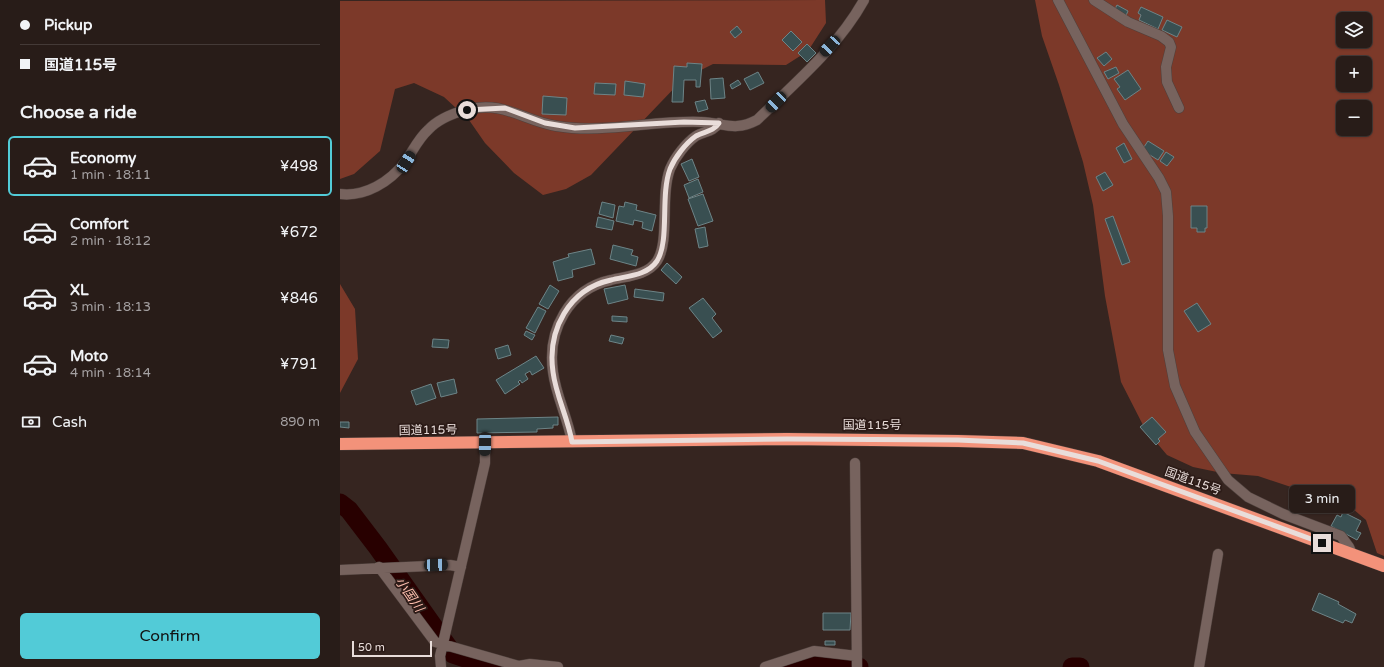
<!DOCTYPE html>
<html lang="en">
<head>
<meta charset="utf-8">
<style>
  :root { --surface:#281c18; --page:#342925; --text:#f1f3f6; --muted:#a5a1a2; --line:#443a37; --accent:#52cbd7 }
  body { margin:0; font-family:"Varela Round","Noto Sans JP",sans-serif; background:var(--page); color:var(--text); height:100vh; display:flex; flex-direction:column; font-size:15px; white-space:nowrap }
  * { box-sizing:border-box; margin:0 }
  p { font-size:13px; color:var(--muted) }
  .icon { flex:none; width:22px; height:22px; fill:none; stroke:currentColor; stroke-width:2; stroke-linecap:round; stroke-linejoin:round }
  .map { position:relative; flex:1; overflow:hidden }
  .details { display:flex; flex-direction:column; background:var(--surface); width:340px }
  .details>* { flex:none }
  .hud { display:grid; align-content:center; height:88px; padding:0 20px; background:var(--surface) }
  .fabs { position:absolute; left:996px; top:12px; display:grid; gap:8px }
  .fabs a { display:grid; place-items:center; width:36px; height:36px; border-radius:6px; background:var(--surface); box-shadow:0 1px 3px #0004,0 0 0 1px var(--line); font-size:20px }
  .scale { position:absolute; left:12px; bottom:10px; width:80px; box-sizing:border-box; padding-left:4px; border:2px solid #e9ddda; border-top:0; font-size:11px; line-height:14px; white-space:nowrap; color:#e9ddda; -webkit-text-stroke:3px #2c1b17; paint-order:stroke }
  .end { position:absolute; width:18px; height:18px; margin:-9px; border:5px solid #e9ddda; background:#111; box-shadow:0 0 0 2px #111 }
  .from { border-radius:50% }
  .bubble { position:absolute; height:28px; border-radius:6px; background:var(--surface); box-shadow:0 1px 3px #0004,0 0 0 1px var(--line); font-size:13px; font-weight:600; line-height:28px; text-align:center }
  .car { position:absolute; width:12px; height:24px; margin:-12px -6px; border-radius:5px; box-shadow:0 0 3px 1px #0007; background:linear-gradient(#222 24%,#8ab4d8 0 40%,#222 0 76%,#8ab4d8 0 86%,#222 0) }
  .hud b { display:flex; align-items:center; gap:14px; height:38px; font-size:15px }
  .hud b+b { border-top:1px solid var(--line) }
  .hud i { width:10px; height:10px; background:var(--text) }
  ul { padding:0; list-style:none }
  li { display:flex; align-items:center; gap:12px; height:60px; margin:0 8px 6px; padding:0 12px; border:2px solid transparent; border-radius:6px }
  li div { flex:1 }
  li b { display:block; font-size:15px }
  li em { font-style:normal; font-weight:600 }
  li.active { border-color:var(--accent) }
  li>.icon { width:36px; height:36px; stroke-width:1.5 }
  h2 { padding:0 20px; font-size:18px; line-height:48px }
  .pay { display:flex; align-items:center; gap:10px; height:44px; padding:0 20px; font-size:15px }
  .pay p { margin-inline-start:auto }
  .action { display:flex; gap:8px; margin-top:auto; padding:8px 20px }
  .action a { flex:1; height:46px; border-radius:6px; background:var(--accent); color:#111; font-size:16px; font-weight:600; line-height:46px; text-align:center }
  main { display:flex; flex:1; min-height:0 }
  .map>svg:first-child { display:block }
  .forest { fill:#7c3929; fill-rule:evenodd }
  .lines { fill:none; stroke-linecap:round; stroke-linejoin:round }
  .river { stroke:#280000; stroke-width:19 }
  .building { fill:#394f51; stroke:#6d8487 }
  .minor-casing { stroke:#4e403c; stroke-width:11 }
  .highway-casing { stroke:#4e403c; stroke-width:13 }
  .minor { stroke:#77635e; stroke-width:10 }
  .highway { stroke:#f3927a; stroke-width:12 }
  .route { stroke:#e9ddda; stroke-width:5 }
  .labels { text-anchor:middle; stroke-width:3.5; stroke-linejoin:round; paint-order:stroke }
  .street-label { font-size:12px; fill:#e9ddda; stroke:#2c1b17 }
  .water-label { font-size:13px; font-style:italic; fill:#febfaf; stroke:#2c1b17 }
</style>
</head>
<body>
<main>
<section class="details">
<div class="hud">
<b><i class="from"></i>Pickup</b>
<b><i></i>国道115号</b>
</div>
<h2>Choose a ride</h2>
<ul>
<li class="active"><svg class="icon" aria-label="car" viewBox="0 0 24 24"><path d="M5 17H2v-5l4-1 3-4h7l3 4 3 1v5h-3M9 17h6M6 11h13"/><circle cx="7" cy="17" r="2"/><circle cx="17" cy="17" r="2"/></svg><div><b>Economy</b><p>1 min · 18:11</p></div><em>¥498</em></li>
<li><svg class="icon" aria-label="car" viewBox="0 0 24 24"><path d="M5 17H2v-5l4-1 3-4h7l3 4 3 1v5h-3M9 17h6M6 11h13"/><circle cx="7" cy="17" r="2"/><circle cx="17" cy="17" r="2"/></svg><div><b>Comfort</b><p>2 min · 18:12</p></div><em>¥672</em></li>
<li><svg class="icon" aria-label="car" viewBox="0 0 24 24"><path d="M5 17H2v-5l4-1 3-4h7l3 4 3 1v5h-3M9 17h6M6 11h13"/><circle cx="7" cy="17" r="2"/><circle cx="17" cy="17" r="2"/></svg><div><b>XL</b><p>3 min · 18:13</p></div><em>¥846</em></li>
<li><svg class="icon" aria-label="car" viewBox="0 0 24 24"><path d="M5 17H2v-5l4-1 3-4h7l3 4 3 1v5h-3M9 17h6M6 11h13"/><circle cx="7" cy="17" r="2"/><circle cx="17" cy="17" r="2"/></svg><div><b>Moto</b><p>4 min · 18:14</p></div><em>¥791</em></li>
</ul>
<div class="pay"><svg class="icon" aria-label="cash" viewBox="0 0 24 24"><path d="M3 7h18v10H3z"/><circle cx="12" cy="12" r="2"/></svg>Cash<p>890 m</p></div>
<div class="action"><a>Confirm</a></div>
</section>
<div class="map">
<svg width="1044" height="667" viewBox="0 0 1044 667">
  <rect width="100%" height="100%" fill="#362520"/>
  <!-- forest -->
  <path class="forest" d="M 485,0 L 486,23 L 468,51 L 446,65 L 373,64 L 343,79 L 251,175 L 226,189 L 203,195 L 174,173 L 145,143 L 129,120 L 104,97 L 74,83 L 55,89 L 40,151 L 14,174 L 0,179 L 0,1 Z
    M 695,0 L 1044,0 L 1044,556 L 1037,553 L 1026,520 L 1006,503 L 982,503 L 954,488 L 918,476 L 882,473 L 853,467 L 827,455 L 805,429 L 781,382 L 765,296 L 753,205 L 743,162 L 719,85 L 702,36 ZM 1003,19 L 1025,19 L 1025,41 L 1003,41 ZM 1003,63 L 1025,63 L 1025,85 L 1003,85 ZM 1003,107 L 1025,107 L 1025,129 L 1003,129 Z
    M 0,284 L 15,309 L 18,359 L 0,393 Z"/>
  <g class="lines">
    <!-- river -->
    <path class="river" d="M 0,503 L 9,510 L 38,548 L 113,654 L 152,667
      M 446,667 L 476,659 L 519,667
      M 732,667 L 740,667"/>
  </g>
  <!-- building -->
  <path class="building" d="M 777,5 L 788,11 L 785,18 L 774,11 Z
    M 801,7 L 823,17 L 818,29 L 799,20 L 801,15 L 798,13 Z
    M 827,20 L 842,27 L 837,37 L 822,30 Z
    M 397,26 L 402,32 L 395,38 L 390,32 Z
    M 451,31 L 462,42 L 453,51 L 442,40 Z
    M 467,44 L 476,53 L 467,62 L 458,53 Z
    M 766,52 L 772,59 L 764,66 L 757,58 Z
    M 347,63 L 362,64 L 360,87 L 356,87 L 356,80 L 344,80 L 343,102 L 332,102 L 334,66 L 347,67 Z
    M 776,67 L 779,73 L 768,79 L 764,72 Z
    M 788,70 L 801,89 L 785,100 L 777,89 L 780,87 L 774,79 Z
    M 418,72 L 424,83 L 410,90 L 404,79 Z
    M 383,78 L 385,98 L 371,99 L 370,79 Z
    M 398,80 L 401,84 L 392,89 L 390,85 Z
    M 285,81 L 305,84 L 303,97 L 284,95 Z
    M 255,83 L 276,84 L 275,95 L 254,94 Z
    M 203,96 L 227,98 L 226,115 L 202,114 Z
    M 365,100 L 368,109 L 358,112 L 355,102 Z
    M 808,141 L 824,151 L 818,160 L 802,150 Z
    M 784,143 L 792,159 L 784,163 L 776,148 Z
    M 826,152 L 834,157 L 827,166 L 820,161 Z
    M 352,159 L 359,177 L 349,181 L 341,164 Z
    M 765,172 L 773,185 L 763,191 L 756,177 Z
    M 358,179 L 363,192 L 349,198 L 344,185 Z
    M 363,194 L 373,221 L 358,226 L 348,199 Z
    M 262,202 L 275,205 L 273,218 L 259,214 Z
    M 285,202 L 297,205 L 296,210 L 316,215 L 312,231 L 302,228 L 303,222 L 294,220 L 293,225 L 276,221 L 279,206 L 284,207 Z
    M 851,206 L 867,206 L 867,228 L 865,228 L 865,232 L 857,232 L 857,228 L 851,228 Z
    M 773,216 L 790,262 L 782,265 L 765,219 Z
    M 258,217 L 274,221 L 272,230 L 256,227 Z
    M 365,227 L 368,246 L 359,248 L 355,229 Z
    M 273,245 L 293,250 L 291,255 L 298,257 L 296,266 L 270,259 Z
    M 251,249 L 255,264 L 232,270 L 233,277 L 218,281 L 213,262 L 229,257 L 228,254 Z
    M 327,263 L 342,277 L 336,284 L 321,270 Z
    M 210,285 L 219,291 L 208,309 L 199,304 Z
    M 285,285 L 288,299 L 268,304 L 264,289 Z
    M 295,289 L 324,293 L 323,301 L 294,297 Z
    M 363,298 L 376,314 L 372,318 L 382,331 L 373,338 L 349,308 Z
    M 857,303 L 871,324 L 858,332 L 844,311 Z
    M 198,307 L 206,311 L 195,333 L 186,328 Z
    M 272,316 L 287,317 L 287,322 L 272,321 Z
    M 186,331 L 195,335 L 192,340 L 184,335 Z
    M 271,335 L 284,338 L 282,344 L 269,341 Z
    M 93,339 L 109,340 L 108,348 L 92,347 Z
    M 168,345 L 171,355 L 158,359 L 155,349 Z
    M 196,356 L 204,368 L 192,375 L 190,371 L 185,374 L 188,379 L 182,383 L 180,380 L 178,382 L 180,384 L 165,394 L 156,380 Z
    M 114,379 L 117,393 L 101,397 L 97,383 Z
    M 91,384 L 96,398 L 76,405 L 71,391 Z
    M 218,417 L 218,425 L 213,425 L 213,428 L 197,429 L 197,432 L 137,433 L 137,419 Z
    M 812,417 L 826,432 L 818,439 L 820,441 L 816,445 L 800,427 Z
    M 0,422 L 9,422 L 9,428 L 0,427 Z
    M 1003,512 L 1021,521 L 1016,531 L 1021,533 L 1017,540 L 991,526 L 997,515 L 1001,517 Z
    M 979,593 L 999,602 L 998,604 L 1016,614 L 1012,623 L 1005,620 L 1003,623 L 972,610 Z
    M 483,613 L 511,613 L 510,630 L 483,630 Z
    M 485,641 L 495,641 L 495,645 L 485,645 Z"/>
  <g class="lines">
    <defs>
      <path id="minor" d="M 718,0 L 783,124 L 819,178 L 826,192 L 828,216 L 828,350 L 835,386 L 855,432 L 888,480 L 908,497 L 943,514 L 1001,536 L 1009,547 L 1012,554
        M 754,0 L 788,22 L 821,36 L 829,42 L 831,47 L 826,67 L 827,82 L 839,108
        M 0,194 C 25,197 50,182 65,162 C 73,151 78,139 88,130 C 98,119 111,114 125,110 C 163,100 182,120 216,126 C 264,134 313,120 361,122 C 385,123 394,132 417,120 C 455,83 498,47 524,0
        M 232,442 C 228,418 216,396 213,372 C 207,330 229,289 271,280 C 286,276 307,276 317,261 C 330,241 320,196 330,169 C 335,157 346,143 356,136 C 365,131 373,132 379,123
        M 515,463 L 517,667
        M 39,567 L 95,642 L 179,666 L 190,664 L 218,667
        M 0,570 L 110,565 L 121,567
        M 101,667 L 100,656 L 145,463 L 145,443
        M 425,667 L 474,651 L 517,656
        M 859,667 L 878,554"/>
      <path id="highway" d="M 0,444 L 447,439 L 618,441 L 683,443 L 758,461 L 1044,566"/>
    </defs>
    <!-- minor casing -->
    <use href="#minor" class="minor-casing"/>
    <!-- highway casing -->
    <use href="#highway" class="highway-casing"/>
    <!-- minor -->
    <use href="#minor" class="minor"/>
    <!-- highway -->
    <use href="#highway" class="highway"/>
  </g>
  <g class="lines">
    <!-- route -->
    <path class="route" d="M 127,110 L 165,108 L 205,123 L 235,128 L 344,122 L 379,123 C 373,132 365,131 356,136 C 346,143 335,157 330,169 C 320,196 330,240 317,261 C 307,276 286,276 271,280 C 229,289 207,330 213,372 C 216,396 228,418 232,442 L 447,439 L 618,440 L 683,443 L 758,461 L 982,543"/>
  </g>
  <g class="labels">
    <!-- street labels -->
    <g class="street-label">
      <text x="532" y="429">国道115号</text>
      <text transform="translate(88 430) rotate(-1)" y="4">国道115号</text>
      <text transform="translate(853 481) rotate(20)" y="4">国道115号</text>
    </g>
    <!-- water labels -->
    <g class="water-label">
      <text transform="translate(70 594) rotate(55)" y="5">小国川</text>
    </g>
  </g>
</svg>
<div class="fabs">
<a><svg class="icon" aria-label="layers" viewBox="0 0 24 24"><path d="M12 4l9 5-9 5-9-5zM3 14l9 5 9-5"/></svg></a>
<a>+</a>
<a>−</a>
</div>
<div class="scale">50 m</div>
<i class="end from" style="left:127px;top:110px"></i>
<i class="end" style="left:982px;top:543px"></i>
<div class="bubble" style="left:949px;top:485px;width:66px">3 min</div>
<i class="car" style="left:490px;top:46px;rotate:223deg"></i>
<i class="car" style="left:436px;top:102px;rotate:225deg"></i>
<i class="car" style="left:66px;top:162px;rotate:33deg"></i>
<i class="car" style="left:145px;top:444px;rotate:181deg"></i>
<i class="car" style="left:96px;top:565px;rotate:88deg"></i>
</div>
</main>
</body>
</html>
